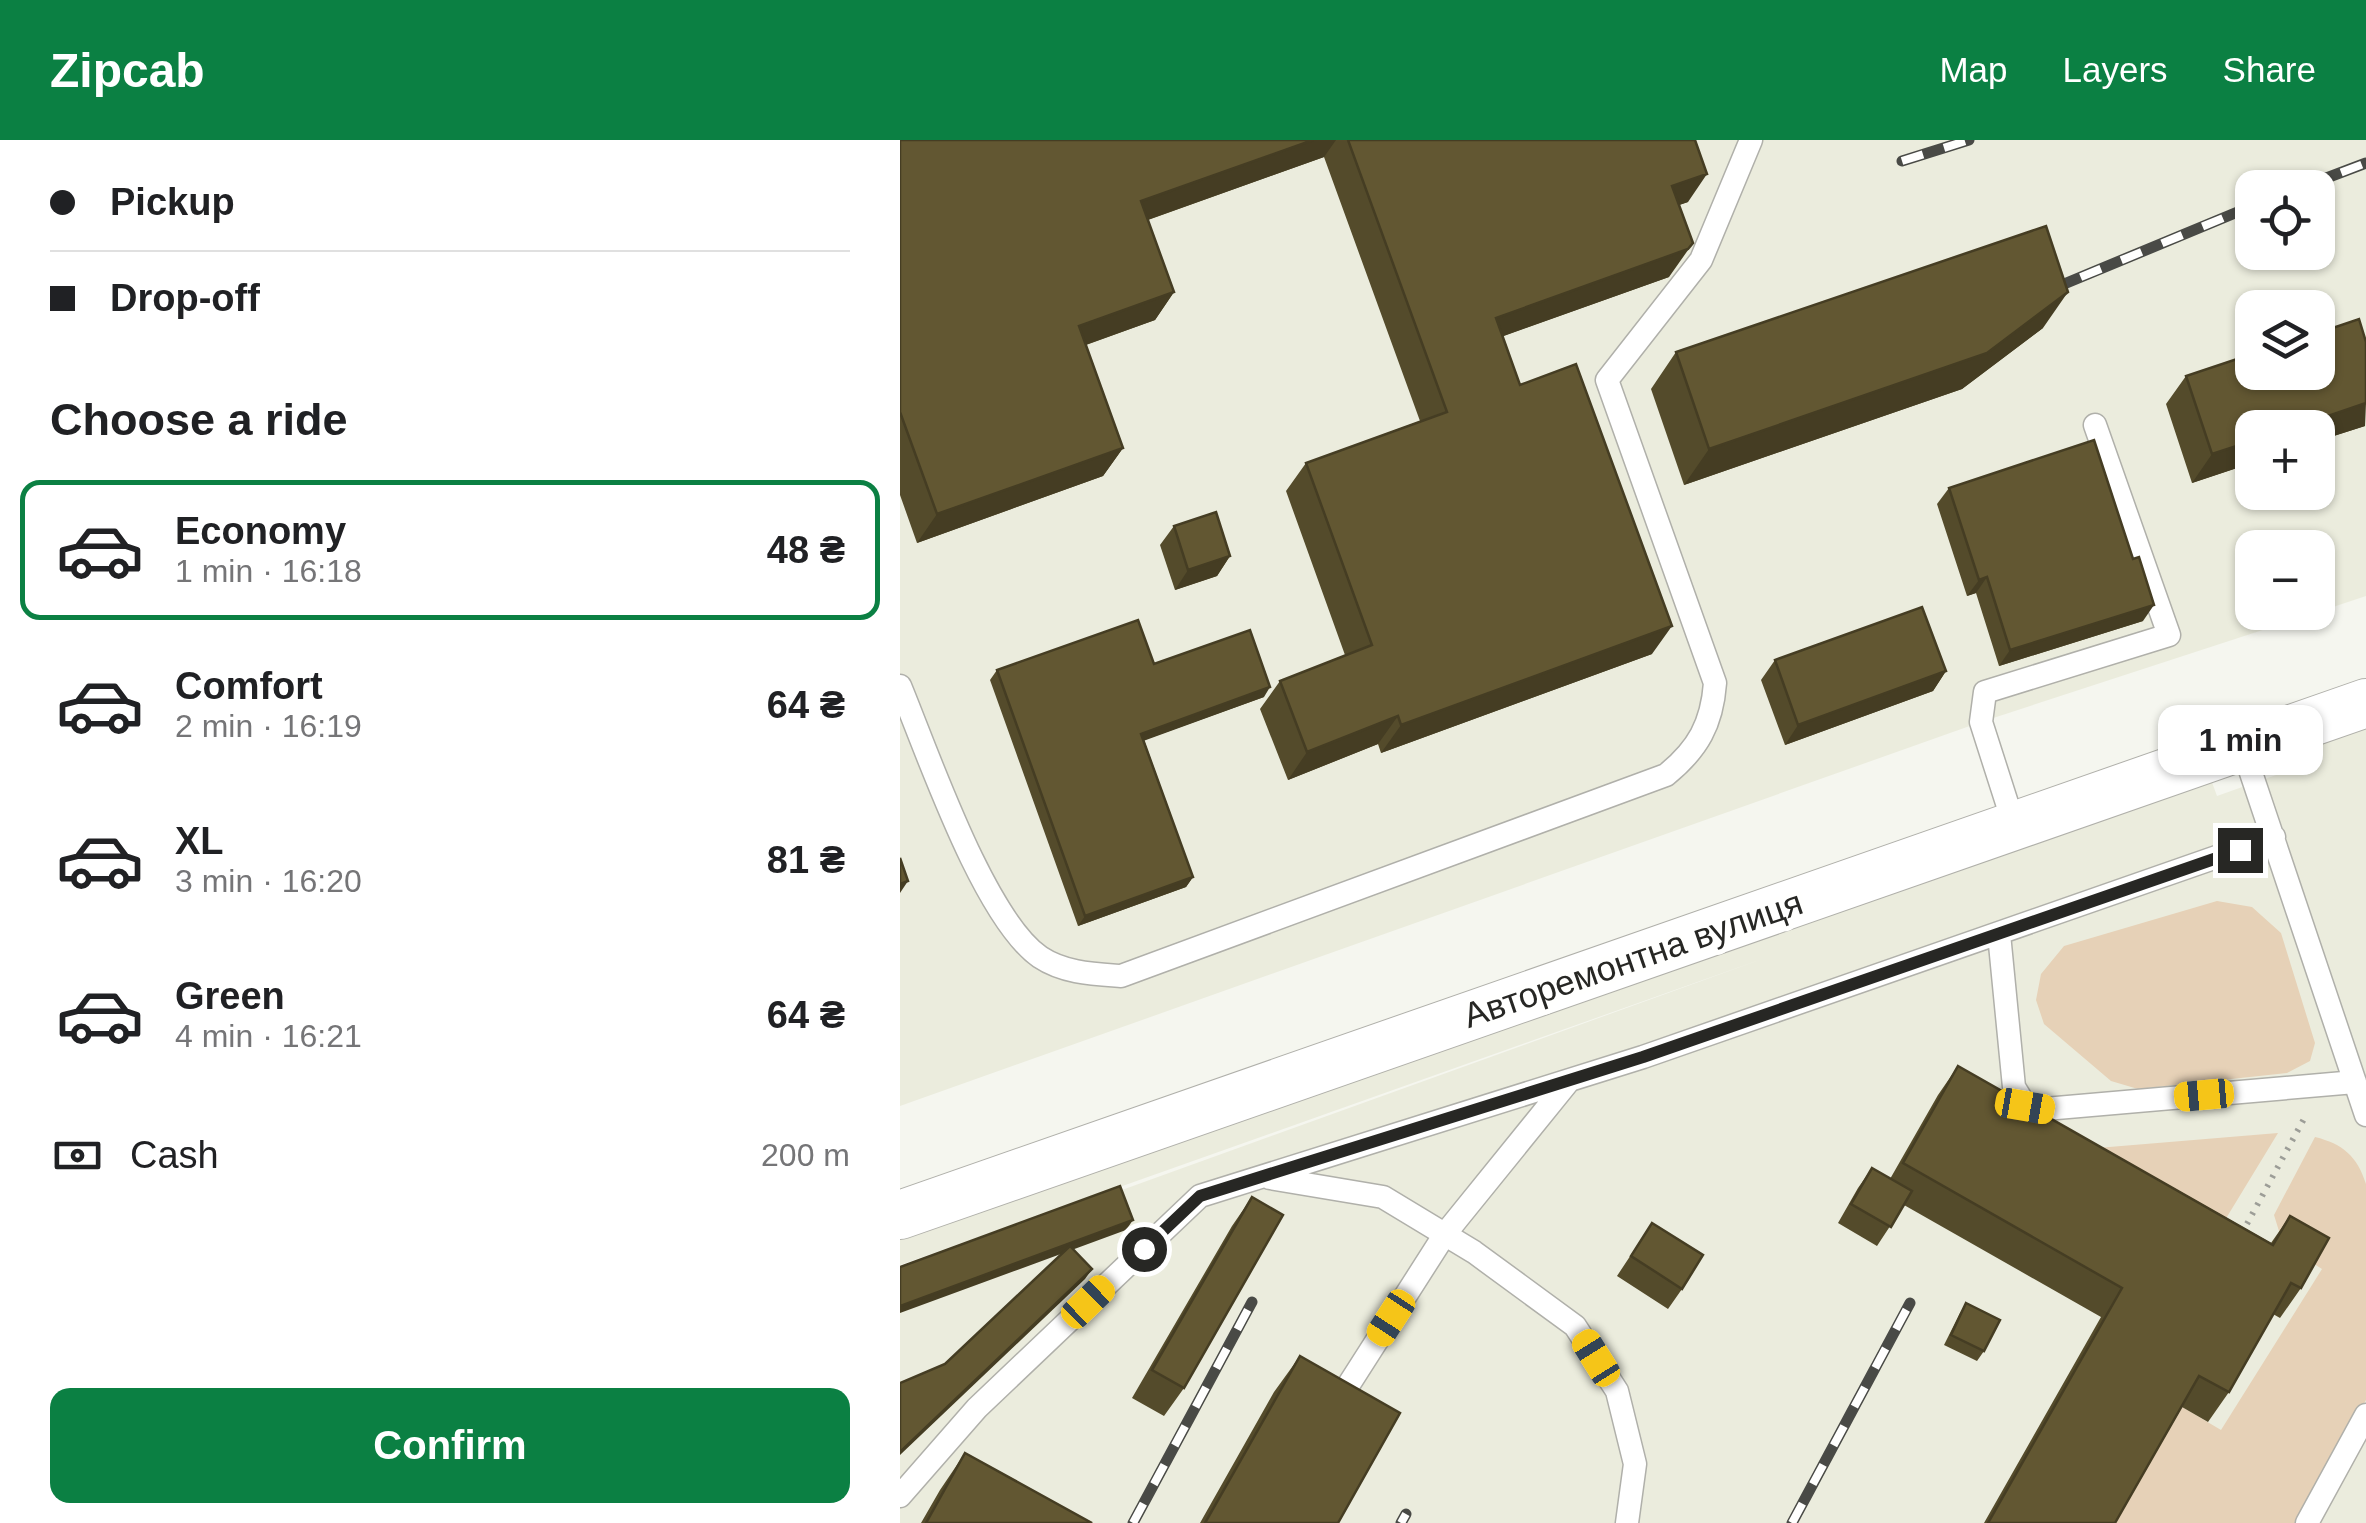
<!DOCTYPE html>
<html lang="en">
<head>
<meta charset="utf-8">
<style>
  :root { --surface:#fff; --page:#f6f6f6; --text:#202124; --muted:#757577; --line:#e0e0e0; --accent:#0b8043 }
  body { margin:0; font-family:Helvetica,sans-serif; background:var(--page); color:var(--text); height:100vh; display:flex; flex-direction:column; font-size:38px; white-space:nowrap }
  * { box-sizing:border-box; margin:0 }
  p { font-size:32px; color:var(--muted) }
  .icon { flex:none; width:55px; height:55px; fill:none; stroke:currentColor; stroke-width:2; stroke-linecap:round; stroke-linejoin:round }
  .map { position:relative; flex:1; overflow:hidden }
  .drawer { display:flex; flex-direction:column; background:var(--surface); width:900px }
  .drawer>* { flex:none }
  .hud { display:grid; align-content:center; height:220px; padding:0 50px; background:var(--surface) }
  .buttons { position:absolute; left:1335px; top:30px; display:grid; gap:20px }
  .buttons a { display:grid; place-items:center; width:100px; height:100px; border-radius:20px; background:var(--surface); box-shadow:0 2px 8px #0004; font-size:50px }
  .end { position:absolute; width:45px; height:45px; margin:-22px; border:12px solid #272724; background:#fff; box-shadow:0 0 0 5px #fff }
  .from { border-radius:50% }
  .bubble { position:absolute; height:70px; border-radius:20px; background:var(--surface); box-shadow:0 2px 8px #0004; font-size:32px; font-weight:800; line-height:70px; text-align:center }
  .car { position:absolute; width:30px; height:60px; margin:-30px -15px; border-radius:12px; box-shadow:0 0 8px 2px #0007; background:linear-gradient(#f5c518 24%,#345 0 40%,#f5c518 0 76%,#345 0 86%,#f5c518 0) }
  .hud b { display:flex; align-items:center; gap:35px; height:95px; font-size:38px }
  .hud b+b { border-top:2px solid var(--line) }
  .hud i { width:25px; height:25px; background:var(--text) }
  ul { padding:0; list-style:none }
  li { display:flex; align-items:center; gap:30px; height:140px; margin:0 20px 15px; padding:0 30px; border:5px solid transparent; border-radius:20px }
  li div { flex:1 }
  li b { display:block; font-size:38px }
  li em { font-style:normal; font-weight:800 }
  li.active { border-color:var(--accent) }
  li>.icon { width:90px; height:90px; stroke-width:1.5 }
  h2 { padding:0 50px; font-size:45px; line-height:120px }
  .pay { display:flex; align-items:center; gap:25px; height:110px; padding:0 50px; font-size:38px }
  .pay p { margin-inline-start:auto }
  .primary-button { display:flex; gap:20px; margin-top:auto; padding:20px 50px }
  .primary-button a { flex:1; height:115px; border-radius:20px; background:var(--accent); color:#fff; font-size:40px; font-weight:800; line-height:115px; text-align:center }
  header { display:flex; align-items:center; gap:60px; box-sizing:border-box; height:140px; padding:0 50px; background:var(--accent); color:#fff }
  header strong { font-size:48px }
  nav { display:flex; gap:55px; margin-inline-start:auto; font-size:35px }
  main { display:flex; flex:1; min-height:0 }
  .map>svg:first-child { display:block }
  .built { fill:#ebecdd; fill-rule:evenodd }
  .green { fill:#e6d1b7 }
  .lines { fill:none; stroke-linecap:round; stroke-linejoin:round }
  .lane-casing { stroke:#b0b0aa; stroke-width:25 }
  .street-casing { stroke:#b0b0aa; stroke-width:50 }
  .path { stroke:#9c9d97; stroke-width:6; stroke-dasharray:2.5 8; stroke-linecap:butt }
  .lane { stroke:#fff; stroke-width:22 }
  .street { stroke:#fff; stroke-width:48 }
  .rail-casing { stroke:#494a46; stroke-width:11 }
  .rail { stroke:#fffffe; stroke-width:8; stroke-dasharray:22; stroke-linecap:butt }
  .wall { fill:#544b2b }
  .shaded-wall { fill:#453d23 }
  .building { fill:#625732; stroke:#453d23; stroke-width:2.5 }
  .route { stroke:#272724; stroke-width:12 }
  .labels { text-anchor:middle; stroke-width:10; stroke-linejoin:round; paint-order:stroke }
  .street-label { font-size:35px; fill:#272724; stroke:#fffffe }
</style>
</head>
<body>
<header>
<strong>Zipcab</strong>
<nav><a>Map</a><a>Layers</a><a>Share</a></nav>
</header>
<main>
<section class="drawer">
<div class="hud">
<b><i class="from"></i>Pickup</b>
<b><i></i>Drop-off</b>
</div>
<h2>Choose a ride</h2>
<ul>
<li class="active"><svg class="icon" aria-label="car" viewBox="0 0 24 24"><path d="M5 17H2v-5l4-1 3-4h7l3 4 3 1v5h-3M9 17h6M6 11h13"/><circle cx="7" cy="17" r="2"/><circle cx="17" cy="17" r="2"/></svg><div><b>Economy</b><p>1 min · 16:18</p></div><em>48 ₴</em></li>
<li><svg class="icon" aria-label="car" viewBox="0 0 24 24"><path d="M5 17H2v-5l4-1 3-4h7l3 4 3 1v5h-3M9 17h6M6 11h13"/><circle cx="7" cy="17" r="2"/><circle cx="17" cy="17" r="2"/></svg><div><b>Comfort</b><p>2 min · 16:19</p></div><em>64 ₴</em></li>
<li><svg class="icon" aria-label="car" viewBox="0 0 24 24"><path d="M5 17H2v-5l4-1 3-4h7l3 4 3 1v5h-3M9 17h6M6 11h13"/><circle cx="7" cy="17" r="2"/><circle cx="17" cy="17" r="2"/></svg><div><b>XL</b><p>3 min · 16:20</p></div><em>81 ₴</em></li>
<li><svg class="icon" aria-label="car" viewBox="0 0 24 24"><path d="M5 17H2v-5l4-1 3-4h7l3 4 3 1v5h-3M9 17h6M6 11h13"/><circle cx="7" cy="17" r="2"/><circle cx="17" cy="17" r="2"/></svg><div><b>Green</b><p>4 min · 16:21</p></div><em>64 ₴</em></li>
</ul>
<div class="pay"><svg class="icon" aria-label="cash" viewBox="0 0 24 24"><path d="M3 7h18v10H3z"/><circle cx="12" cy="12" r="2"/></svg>Cash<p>200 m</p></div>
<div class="primary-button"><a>Confirm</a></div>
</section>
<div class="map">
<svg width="1466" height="1383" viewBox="0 0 1466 1383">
  <rect width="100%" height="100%" fill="#f5f6ef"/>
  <!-- built -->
  <path class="built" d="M 0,0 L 1466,0 L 1466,456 L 1418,472 L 1418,408 L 1352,408 L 1352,472 L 1415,473 L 1081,582 L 0,966 ZM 1352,48 L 1418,48 L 1418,112 L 1352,112 ZM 1352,168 L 1418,168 L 1418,232 L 1352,232 ZM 1352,288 L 1418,288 L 1418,352 L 1352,352 Z
    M 1466,550 L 1466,1383 L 0,1383 L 0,1130 L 865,818 L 0,1125 L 0,1067 L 1298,604 L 1317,656 L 1376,635 L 1366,603 Z"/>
  <!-- green -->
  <path class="green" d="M 1317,761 L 1352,767 L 1381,793 L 1415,903 L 1410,921 L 1387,933 L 1238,949 L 1211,941 L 1144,884 L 1136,860 L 1141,834 L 1164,806 Z
    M 1378,993 L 1322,1085 L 1161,1011 Z
    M 1415,997 C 1443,1004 1457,1016 1466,1044 L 1466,1260 L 1396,1383 L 1212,1383 L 1279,1265 L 1321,1290 L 1422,1129 L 1383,1104 L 1374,1075 Z"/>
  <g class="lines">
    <defs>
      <path id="lane" d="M 0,546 C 28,614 84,778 140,817 C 164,833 193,834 221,836 L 766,635 C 798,609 812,584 815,543 L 707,240 L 801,120 L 851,0
        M 1342,606 L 1466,975
        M 1114,685 L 1081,582 L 1085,552 L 1269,495 L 1195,285
        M 1099,794 L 1114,947 L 1125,965 L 1145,969 L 1455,942
        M 370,1038 L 483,1057 L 574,1112 L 675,1186 L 717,1251 L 735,1324 L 727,1383
        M 437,1263 L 545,1094 L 668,942
        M 0,1356 L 77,1268 L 300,1056 L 743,917 L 1374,697
        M 1407,1383 L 1466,1275"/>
      <path id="street" d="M 0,1075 L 1466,563"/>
    </defs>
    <!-- lane casing -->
    <use href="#lane" class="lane-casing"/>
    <!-- street casing -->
    <use href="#street" class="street-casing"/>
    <!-- path -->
    <path class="path" d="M 1342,1093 L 1405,977"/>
    <!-- lane -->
    <use href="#lane" class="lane"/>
    <!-- street -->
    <use href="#street" class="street"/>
    <defs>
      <path id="rail" d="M 1002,21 L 1069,0
        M 1400,48 L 1466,23
        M 1140,154 L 1352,66
        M 233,1383 L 352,1162
        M 501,1383 L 506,1374
        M 892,1383 L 1010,1163"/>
    </defs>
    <!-- rail casing -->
    <use href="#rail" class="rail-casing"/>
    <!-- rail -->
    <use href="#rail" class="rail"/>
  </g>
  <!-- wall -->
  <path class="wall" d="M 0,0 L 795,0 L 788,62 L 779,65 L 769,137 L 603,196 L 620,245 L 752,514 L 481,613 L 478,604 L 388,640 L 360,569 L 380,541 L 445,515 L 386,351 L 406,323 L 520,281 L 424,17 L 248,80 L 274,152 L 255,180 L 186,205 L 223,308 L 203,336 L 17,403 L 0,355 Z
    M 1143,188 L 1062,249 L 784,345 L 751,249 L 776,212 Z
    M 1286,236 L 1465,286 L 1418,301 L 1418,288 L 1352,288 L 1352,323 L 1292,343 L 1266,264 Z
    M 1049,348 L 1243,481 L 1099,526 L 1076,453 L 1067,456 L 1037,364 Z
    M 274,386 L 330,416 L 317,436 L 275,450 L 260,405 Z
    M 875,520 L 1046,531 L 1033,551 L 885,605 L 861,540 Z
    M 254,524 L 364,557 L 244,600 L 293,737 L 286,747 L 178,786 L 90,540 L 97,530 Z
    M 1058,926 L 1371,1103 L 1390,1076 L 1401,1148 L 1380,1178 L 1373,1174 L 1329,1252 L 1308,1282 L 1282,1267 L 1215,1383 L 1084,1383 L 1201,1177 L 1004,1065 L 977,1106 L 938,1083 L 958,1048 L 972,1028 L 990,1039 L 1038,955 Z
    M 352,1057 L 284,1248 L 264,1276 L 232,1258 L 332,1086 Z
    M 752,1083 L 782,1149 L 768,1169 L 717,1136 Z
    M 1066,1163 L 1084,1211 L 1077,1221 L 1044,1205 L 1060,1173 Z
    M 400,1216 L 438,1383 L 300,1383 L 374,1252 Z
    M 65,1313 L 192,1383 L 21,1383 L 40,1350 Z"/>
  <!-- shaded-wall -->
  <path class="shaded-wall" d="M 413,0 L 436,0 L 424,17 L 222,89 L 241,61 Z
    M 807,34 L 788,62 L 753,74 L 772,46 Z
    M 793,103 L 769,137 L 576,206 L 596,178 Z
    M 274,152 L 255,180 L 160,214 L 179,186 Z
    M 1168,152 L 1143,188 L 1062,249 L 784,345 L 809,309 Z
    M 1466,263 L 1465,286 L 1418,301 L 1418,288 L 1393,288 Z
    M 1352,301 L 1352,323 L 1292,343 L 1312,314 Z
    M 223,308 L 203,336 L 17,403 L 37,374 Z
    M 330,416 L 317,436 L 275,450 L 288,430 Z
    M 1087,437 L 1076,453 L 1067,456 L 1079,440 Z
    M 1254,465 L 1243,481 L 1099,526 L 1110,510 Z
    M 772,486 L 752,514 L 481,613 L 501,585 Z
    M 1046,531 L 1033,551 L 885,605 L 898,585 Z
    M 370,547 L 364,557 L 235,604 L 241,594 Z
    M 498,576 L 478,604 L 388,640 L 407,612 Z
    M 293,737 L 286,747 L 178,786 L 185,776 Z
    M 8,741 L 0,753 L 0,744 Z
    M 233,1080 L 226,1090 L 0,1173 L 0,1166 Z
    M 192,1129 L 185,1139 L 0,1315 L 0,1312 Z"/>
  <!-- building -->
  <path class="building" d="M 0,0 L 413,0 L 241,61 L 274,152 L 179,186 L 223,308 L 37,374 L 0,272 Z
    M 448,0 L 795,0 L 807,34 L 772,46 L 793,103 L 788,109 L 596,178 L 620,245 L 676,224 L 772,486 L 501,585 L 498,576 L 407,612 L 380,541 L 472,505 L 406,323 L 547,272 Z
    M 1146,86 L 1168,152 L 1087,213 L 809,309 L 776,212 Z
    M 1459,179 L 1466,202 L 1466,263 L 1393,288 L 1352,288 L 1352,301 L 1312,314 L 1286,236 L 1352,214 L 1352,232 L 1418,232 L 1418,193 Z
    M 1194,300 L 1233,419 L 1239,417 L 1254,465 L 1110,510 L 1087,437 L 1079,440 L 1049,348 Z
    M 316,372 L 330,416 L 288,430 L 274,386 Z
    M 1022,467 L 1046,531 L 898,585 L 875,520 Z
    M 238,480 L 254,524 L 350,490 L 370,547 L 241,594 L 293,737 L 185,776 L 97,530 Z
    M 0,718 L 8,741 L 0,744 Z
    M 1058,926 L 1373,1105 L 1390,1076 L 1429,1098 L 1401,1148 L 1391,1143 L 1329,1252 L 1299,1236 L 1215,1383 L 1088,1383 L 1222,1148 L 1003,1023 Z
    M 972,1028 L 1012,1051 L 991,1087 L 951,1064 Z
    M 220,1046 L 233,1080 L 0,1166 L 0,1127 Z
    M 352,1057 L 383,1075 L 284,1248 L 252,1230 Z
    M 752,1083 L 803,1115 L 782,1149 L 731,1116 Z
    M 170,1106 L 192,1129 L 0,1312 L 0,1243 L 45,1224 Z
    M 1066,1163 L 1100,1180 L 1084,1211 L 1051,1195 Z
    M 400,1216 L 500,1273 L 438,1383 L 305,1383 Z
    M 65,1313 L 192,1383 L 26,1383 Z"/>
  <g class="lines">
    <!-- route -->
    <path class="route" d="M 244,1109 L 300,1056 L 743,917 L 1340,710"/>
  </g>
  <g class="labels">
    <!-- street labels -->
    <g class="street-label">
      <text transform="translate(733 819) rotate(-19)" y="12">Авторемонтна вулиця</text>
    </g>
  </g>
</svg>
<div class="buttons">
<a><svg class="icon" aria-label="locate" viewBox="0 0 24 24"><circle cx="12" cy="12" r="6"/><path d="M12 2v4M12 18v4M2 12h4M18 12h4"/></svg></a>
<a><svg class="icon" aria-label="layers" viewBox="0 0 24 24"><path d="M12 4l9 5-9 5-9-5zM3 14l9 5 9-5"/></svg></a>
<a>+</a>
<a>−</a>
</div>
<i class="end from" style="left:244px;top:1109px"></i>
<i class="end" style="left:1340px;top:710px"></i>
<div class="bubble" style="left:1258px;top:565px;width:165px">1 min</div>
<i class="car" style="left:1304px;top:955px;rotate:265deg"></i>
<i class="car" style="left:1125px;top:966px;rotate:100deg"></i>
<i class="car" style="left:188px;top:1162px;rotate:46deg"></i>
<i class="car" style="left:491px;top:1178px;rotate:213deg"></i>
<i class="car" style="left:696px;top:1218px;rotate:328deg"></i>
</div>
</main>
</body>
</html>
